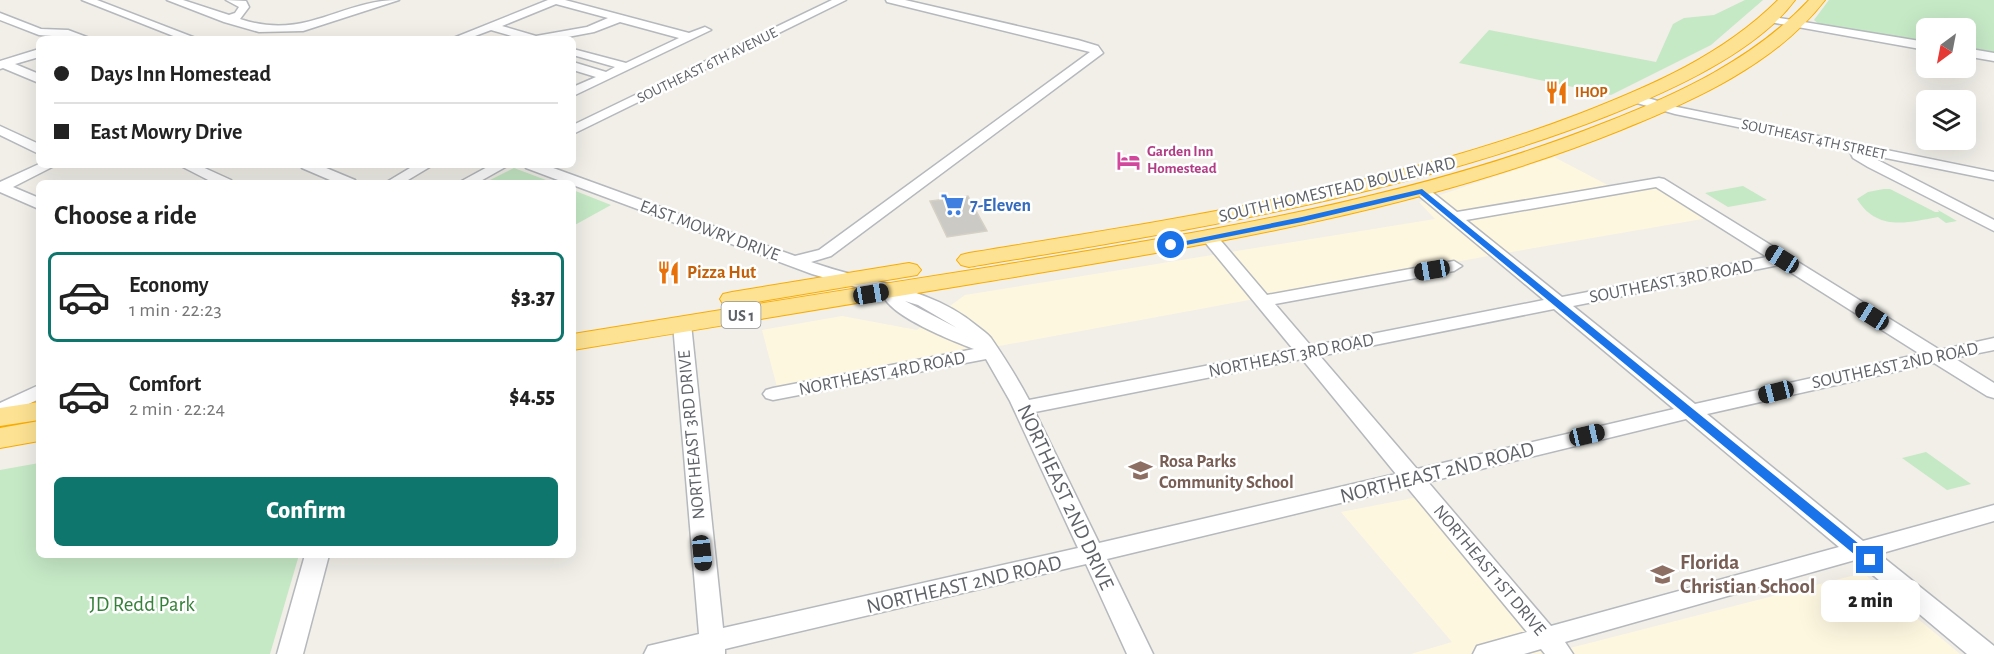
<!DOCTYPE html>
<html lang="en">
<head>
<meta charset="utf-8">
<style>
  :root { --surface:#fff; --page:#f2f2f2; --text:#222; --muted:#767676; --line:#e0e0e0; --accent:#0f766e }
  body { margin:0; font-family:"Alegreya Sans",sans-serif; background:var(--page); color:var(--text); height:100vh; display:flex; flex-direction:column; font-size:22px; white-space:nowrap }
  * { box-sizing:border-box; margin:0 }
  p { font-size:20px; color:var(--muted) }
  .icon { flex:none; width:33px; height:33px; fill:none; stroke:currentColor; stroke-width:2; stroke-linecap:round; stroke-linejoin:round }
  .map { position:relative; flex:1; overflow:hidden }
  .drawer { position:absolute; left:36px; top:180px; width:540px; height:378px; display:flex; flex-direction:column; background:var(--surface); border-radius:9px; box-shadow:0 6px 24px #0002 }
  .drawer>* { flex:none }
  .top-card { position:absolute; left:36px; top:36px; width:540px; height:132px; border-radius:9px; box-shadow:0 6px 24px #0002; display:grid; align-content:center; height:132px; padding:0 18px; background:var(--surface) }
  .needle { width:39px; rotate:212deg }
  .buttons { position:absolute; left:1916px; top:18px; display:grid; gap:12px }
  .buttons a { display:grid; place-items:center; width:60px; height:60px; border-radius:9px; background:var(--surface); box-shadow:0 6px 24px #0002; font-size:30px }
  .end { position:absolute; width:27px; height:27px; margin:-14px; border:8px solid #1a73e8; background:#fff; box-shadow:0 0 0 3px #fff }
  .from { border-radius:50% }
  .bubble { position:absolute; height:42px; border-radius:9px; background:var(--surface); box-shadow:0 6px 24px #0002; font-size:20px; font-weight:800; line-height:42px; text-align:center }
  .car { position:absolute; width:18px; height:36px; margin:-18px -9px; border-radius:8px; box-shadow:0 0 4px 2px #0007; background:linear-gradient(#222 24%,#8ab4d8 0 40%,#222 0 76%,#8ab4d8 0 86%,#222 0) }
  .top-card b { display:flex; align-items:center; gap:21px; height:57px; font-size:22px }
  .top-card b+b { border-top:2px solid var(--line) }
  .top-card i { width:15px; height:15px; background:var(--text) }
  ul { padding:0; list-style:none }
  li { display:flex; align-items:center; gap:18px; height:90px; margin:0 12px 9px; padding:0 6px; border:3px solid transparent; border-radius:9px }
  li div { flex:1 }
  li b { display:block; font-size:22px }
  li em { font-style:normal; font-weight:800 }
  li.current { border-color:var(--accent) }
  li>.icon { width:54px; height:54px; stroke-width:1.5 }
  h2 { padding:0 18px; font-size:27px; line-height:72px }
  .action { display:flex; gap:12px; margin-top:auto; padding:12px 18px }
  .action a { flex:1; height:69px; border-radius:9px; background:var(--accent); color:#fff; font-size:24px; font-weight:800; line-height:69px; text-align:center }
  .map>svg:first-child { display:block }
  .commercial { fill:#fef7e0 }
  .green { fill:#c5e8c5 }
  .building { fill:#cccac5; stroke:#d6d1c6; stroke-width:1.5 }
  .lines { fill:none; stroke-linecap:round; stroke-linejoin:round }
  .minor-casing { stroke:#b5b8bc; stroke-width:3 }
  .highway-casing { stroke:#f9ab00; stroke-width:2 }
  .minor { fill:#fff; fill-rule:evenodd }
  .highway { fill:#fde293; fill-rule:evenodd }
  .route { fill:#1a73e8 }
  .labels { text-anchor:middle; stroke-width:5; stroke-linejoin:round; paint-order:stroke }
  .far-street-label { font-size:15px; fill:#5f6368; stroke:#fff }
  .far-food-label { font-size:15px; font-weight:bold; fill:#c56008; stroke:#fff; text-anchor:start }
  .far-hotel-label { font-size:15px; font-weight:bold; fill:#b23c85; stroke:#fff; text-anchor:start }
  .shield { fill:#fff; stroke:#8f9295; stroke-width:1.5 }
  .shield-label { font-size:16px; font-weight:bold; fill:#5f6368 }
  .street-label { font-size:18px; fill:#5f6368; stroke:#fff }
  .shop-label { font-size:18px; font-weight:bold; fill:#366cbe; stroke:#fff; text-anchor:start }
  .food-label { font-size:18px; font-weight:bold; fill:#c56008; stroke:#fff; text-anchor:start }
  .education-label { font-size:18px; font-weight:bold; fill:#785e54; stroke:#fff; text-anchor:start }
  .near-street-label { font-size:21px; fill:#5f6368; stroke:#fff }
  .near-education-label { font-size:21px; font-weight:bold; fill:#785e54; stroke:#fff; text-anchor:start }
  .near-park-label { font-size:21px; fill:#348238; stroke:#fff }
</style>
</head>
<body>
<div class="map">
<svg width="1994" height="654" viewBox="0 0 1994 654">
  <rect width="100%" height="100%" fill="#f1efe8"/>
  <!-- commercial -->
  <path class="commercial" d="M 1554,157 L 1621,192 L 1657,186 L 1708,218 L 1488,256 L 777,387 L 762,330 L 842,316 L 917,330 L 965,295 L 1435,219 L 1419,202 Z
    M 1439,493 L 1570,648 L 1863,573 L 1960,654 L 1411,654 L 1452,642 L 1341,512 Z"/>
  <!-- green -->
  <path class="green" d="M 1745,0 L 1763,0 L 1711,45 L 1611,95 L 1459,63 L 1489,30 L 1656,62 L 1673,24 L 1684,18 L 1714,15 Z
    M 1829,0 L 1994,0 L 1994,54 L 1965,49 L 1965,28 L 1926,28 L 1926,42 L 1820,25 L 1814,20 Z
    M 514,168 L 554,183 L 484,183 Z
    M 1743,186 L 1767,200 L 1728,207 L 1705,193 Z
    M 1884,189 L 1890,189 L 1935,212 L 1939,212 L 1938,210 L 1957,221 L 1946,223 L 1938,217 C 1906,223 1877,231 1857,199 L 1868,192 Z
    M 573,190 L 611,205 L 573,226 Z
    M 1926,452 L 1971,484 L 1947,490 L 1902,458 Z
    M 39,463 L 39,555 L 299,555 L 270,654 L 0,654 L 0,470 Z"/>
  <!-- building -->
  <path class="building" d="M 968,196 L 987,231 L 947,237 L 930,201 Z"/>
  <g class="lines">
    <defs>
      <path id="minor" d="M 82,0 L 97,0 L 198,39 L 181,39 Z
        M 167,0 L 183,0 L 229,15 L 235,13 L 239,7 L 226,0 L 246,1 L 249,7 L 240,19 C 306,41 340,0 399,0 L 303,31 L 259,32 L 224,22 Z
        M 548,0 L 565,0 L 689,33 L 705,27 L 711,30 L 573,96 L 573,87 L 596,77 L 573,70 L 573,62 L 606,72 L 615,67 L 573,55 L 573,49 L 626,63 L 679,38 L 620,22 L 594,32 L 557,39 L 522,39 L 491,30 L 467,39 L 451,39 ZM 556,4 L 608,18 L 587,27 L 536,36 L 502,26 Z
        M 832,0 L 846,0 L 573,134 L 573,125 Z
        M 886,0 L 905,0 L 1078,40 L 1098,46 L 1103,53 L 831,256 L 811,262 C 867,282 931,287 977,326 C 982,330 988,334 991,338 C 1004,357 1018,379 1029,400 L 1293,349 L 1204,241 L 1202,238 L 1210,233 L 1216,235 L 1267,295 L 1454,261 L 1462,266 L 1454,271 L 1275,304 L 1311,346 L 1544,300 L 1417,194 L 1415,191 L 1417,188 L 1427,188 L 1457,212 L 1659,178 L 1664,179 L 1940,350 L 1994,338 L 1994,350 L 1954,358 L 1994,383 L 1994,398 L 1987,396 L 1934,363 L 1707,414 L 1863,541 L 1994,505 L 1994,521 L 1879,554 L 1994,646 L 1994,654 L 1967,654 L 1855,560 L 1565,642 L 1573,654 L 1545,654 L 1541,649 L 1524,654 L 1473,654 L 1477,646 L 1527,632 L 1407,487 L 1107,559 L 1153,654 L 1127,654 L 1086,564 L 725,649 L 725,654 L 644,654 L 648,646 L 699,634 L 673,324 L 676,320 L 688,320 L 691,324 L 723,628 L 1078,548 L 1010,401 L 986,359 L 773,400 L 766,398 L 763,394 L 766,390 L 773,388 L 974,349 C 953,341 890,316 883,295 L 812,274 L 573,185 L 573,183 L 566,183 L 526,168 L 524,165 L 545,165 L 795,256 L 819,250 L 1090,52 L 887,2 ZM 1656,187 L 1767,257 L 1562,297 L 1466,220 ZM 1779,265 L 1920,354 L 1695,404 L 1573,306 ZM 905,301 L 918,305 L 957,328 ZM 1554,309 L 1674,409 L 1417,469 L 1320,356 ZM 1302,359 L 1396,474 L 1099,543 L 1035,412 ZM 1686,419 L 1839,547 L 1551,626 L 1428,482 Z
        M 0,13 L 41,29 L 68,30 L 92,39 L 39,35 L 0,20 Z
        M 1768,16 L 1926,42 L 1926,50 L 1764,21 L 1764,17 Z
        M 1965,48 L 1994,53 L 1994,61 L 1965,56 Z
        M 39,49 L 39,57 L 15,64 L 39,74 L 39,83 L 3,68 L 0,69 L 0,61 Z
        M 1635,94 L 1677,107 L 1994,172 L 1994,180 L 1866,154 L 1994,220 L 1994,231 L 1868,167 L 1853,158 L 1849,150 L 1675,114 L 1630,101 L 1629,98 L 1630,95 Z
        M 0,126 L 39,144 L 39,154 L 0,135 Z
        M 39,164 L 56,165 L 13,187 L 39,198 L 39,209 L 0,192 L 0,182 Z
        M 179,165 L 198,165 L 231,180 L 233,183 L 214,183 Z
        M 300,165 L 319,165 L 355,180 L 357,183 L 337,183 L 302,168 Z
        M 415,165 L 433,165 L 403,183 L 385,183 Z
        M 491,165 L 509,165 L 477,183 L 458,183 Z
        M 39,385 L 39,399 L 0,418 L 0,403 Z
        M 305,555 L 329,555 L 303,654 L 277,654 Z"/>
      <path id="highway" d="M 1778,0 L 1795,0 C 1756,53 1667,92 1607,116 C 1402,196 1186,231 969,267 L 961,265 L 957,260 L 961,255 L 969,253 C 1175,219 1383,189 1579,114 C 1651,86 1723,55 1778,0 Z
        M 1809,0 L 1825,0 C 1776,64 1693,101 1621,130 C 1415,213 1195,247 978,283 C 843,305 708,328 573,350 L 573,334 C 714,311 856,288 997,266 C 1203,232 1410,200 1604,123 C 1678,94 1754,59 1809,0 Z
        M 909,263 L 917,265 L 921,270 L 917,275 L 732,306 L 723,304 L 720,299 L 723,294 L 732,292 Z
        M 39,402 L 39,420 L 0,426 L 0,408 Z
        M 39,421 L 39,441 L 0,448 L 0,428 Z"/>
    </defs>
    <!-- minor casing -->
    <use href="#minor" class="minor-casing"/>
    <!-- highway casing -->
    <use href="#highway" class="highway-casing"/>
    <!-- minor -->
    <use href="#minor" class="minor"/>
    <!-- highway -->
    <use href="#highway" class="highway"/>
  </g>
  <!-- route -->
  <path class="route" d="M 1422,189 L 1875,557 L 1877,560 L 1875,564 L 1866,564 L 1420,194 L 1302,222 L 1171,248 L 1166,245 L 1302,217 Z"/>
  <!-- icons -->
  <defs>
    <symbol id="restaurant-bare" viewBox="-9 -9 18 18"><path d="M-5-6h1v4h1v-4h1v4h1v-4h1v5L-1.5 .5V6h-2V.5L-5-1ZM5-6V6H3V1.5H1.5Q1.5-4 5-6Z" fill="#e8710a" stroke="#fff" stroke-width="2.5" paint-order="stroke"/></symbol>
    <symbol id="hotel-bare" viewBox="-9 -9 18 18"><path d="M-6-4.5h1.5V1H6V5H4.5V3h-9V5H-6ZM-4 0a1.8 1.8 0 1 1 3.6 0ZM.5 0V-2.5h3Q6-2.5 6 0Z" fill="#d1479c" stroke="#fff" stroke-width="2.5" paint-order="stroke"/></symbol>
    <symbol id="supermarket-bare" viewBox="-9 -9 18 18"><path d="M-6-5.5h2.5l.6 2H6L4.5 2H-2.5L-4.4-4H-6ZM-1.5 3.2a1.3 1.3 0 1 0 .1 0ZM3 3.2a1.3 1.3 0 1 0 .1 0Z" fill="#3f7fe0" stroke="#fff" stroke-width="2.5" paint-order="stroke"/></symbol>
    <symbol id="school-bare" viewBox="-9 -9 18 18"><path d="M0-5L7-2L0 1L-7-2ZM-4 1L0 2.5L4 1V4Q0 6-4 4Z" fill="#8d6e63" stroke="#fff" stroke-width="2.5" paint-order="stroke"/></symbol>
  </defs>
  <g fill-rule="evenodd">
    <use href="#restaurant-bare" x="1540" y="76" width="33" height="33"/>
    <use href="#hotel-bare" x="1112" y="144" width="33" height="33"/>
    <use href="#supermarket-bare" x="936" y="188" width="33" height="33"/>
    <use href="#restaurant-bare" x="652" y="256" width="33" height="33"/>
    <use href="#school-bare" x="1124" y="454" width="33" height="33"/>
    <use href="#school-bare" x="1646" y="558" width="33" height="33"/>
  </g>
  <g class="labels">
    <!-- far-street labels -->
    <g class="far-street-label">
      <text transform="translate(707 65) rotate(-26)" y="5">SOUTHEAST 6TH AVENUE</text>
      <text transform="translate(1814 139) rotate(12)" y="5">SOUTHEAST 4TH STREET</text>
    </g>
    <!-- far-food labels -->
    <g class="far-food-label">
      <text x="1575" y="97">IHOP</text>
    </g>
    <!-- far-hotel labels -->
    <g class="far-hotel-label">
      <text x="1147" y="156">Garden Inn<tspan x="1147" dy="17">Homestead</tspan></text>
    </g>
    <!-- shield labels -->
    <rect class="shield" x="721.5" y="302" width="39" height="26" rx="4.5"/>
    <g class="shield-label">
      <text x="741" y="321">US 1</text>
    </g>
    <!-- street labels -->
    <g class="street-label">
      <text transform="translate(1337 189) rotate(-13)" y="6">SOUTH HOMESTEAD BOULEVARD</text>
      <text transform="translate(710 230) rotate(20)" y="6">EAST MOWRY DRIVE</text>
      <text transform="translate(1671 281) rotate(-11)" y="6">SOUTHEAST 3RD ROAD</text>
      <text transform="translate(1291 355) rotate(-11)" y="6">NORTHEAST 3RD ROAD</text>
      <text transform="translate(1895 365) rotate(-12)" y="6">SOUTHEAST 2ND ROAD</text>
      <text transform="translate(882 373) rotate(-11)" y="6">NORTHEAST 4RD ROAD</text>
      <text transform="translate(691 435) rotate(-95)" y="6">NORTHEAST 3RD DRIVE</text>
      <text transform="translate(1490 570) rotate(50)" y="6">NORTHEAST 1ST DRIVE</text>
    </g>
    <!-- shop labels -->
    <g class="shop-label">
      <text x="970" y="211">7-Eleven</text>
    </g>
    <!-- food labels -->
    <g class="food-label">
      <text x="687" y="278">Pizza Hut</text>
    </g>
    <!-- education labels -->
    <g class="education-label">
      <text x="1159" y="467">Rosa Parks<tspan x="1159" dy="21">Community School</tspan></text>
    </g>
    <!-- near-street labels -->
    <g class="near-street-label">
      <text transform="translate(1437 472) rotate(-14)" y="7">NORTHEAST 2ND ROAD</text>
      <text transform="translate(1066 497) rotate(65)" y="7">NORTHEAST 2ND DRIVE</text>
      <text transform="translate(964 584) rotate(-13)" y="7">NORTHEAST 2ND ROAD</text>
    </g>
    <!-- near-education labels -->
    <g class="near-education-label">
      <text x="1680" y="569">Florida<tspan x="1680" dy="24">Christian School</tspan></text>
    </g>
    <!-- near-park labels -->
    <g class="near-park-label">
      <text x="142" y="611">JD Redd Park</text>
    </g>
  </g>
</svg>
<div class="buttons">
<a><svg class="needle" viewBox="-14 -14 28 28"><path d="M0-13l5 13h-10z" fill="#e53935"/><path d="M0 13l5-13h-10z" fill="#767676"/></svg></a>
<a><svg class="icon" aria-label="layers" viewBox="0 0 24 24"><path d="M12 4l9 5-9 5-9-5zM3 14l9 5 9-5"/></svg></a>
</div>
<i class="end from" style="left:1171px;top:245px"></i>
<i class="end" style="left:1870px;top:560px"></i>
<div class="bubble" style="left:1821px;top:580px;width:99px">2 min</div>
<i class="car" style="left:1782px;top:259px;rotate:302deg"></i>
<i class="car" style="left:1432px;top:270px;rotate:260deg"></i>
<i class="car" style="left:871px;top:294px;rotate:80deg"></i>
<i class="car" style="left:1872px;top:316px;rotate:302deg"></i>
<i class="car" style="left:1776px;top:392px;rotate:256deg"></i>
<i class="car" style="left:1587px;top:435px;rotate:77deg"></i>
<i class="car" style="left:702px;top:553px;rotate:174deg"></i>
<div class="top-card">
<b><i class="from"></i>Days Inn Homestead</b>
<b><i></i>East Mowry Drive</b>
</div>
<section class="drawer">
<h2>Choose a ride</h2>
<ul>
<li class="current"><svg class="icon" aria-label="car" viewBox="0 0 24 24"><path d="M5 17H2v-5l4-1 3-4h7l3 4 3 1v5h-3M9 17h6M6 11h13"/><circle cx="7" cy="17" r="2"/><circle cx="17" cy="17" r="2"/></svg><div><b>Economy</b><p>1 min · 22:23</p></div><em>$3.37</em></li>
<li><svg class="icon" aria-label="car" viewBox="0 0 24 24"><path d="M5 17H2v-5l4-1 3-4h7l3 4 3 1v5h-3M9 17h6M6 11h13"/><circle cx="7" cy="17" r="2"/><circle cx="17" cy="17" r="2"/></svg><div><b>Comfort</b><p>2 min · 22:24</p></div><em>$4.55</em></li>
</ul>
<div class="action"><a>Confirm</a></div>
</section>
</div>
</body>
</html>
